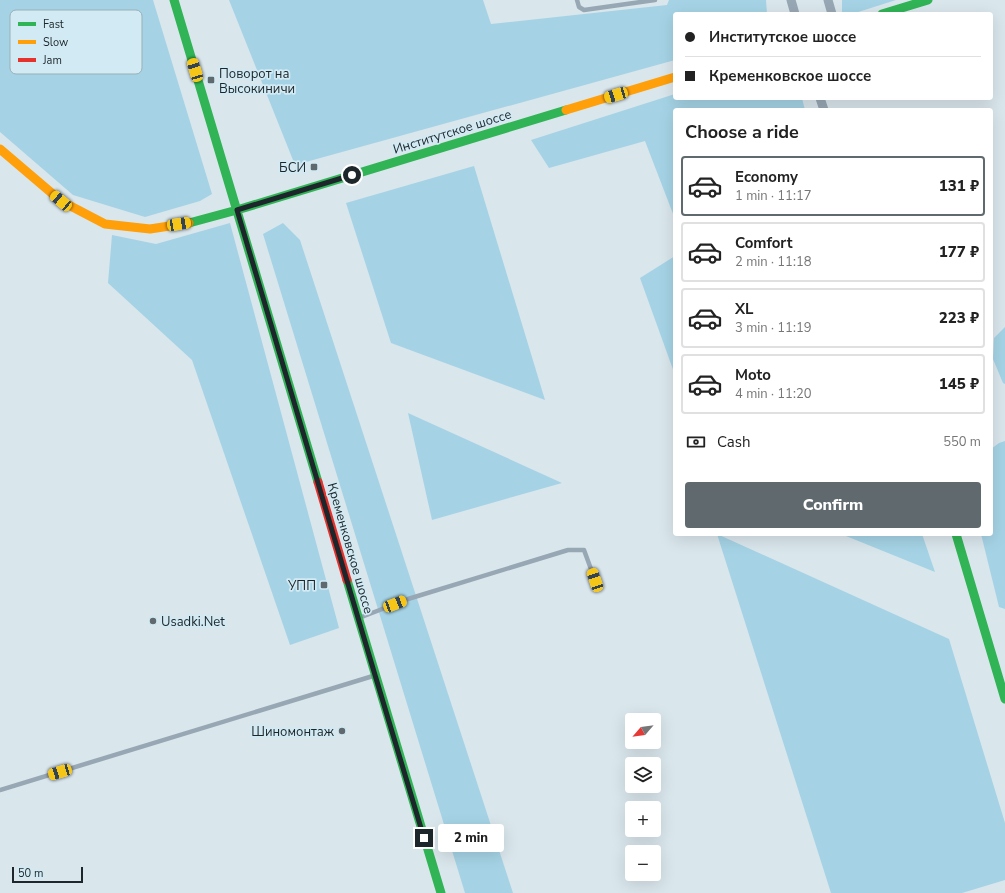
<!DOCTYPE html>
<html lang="en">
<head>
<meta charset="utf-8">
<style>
  :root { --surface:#fff; --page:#f2f2f2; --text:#222; --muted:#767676; --line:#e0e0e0; --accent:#5f696e }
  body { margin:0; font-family:"Nunito Sans",sans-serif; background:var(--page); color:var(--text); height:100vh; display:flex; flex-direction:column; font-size:15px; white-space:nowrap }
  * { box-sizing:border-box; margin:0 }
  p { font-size:13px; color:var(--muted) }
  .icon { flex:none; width:22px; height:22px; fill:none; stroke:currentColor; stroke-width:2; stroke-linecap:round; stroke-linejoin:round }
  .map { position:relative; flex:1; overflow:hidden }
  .drawer { position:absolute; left:673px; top:108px; width:320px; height:428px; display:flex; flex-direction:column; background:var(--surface); border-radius:4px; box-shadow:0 4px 16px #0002 }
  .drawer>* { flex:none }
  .top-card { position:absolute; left:673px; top:12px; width:320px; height:88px; border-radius:4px; box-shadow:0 4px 16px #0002; display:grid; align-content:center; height:88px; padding:0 12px; background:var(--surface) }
  .needle { width:26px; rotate:242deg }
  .tools { position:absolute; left:625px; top:713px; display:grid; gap:8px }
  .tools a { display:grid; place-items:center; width:36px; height:36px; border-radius:4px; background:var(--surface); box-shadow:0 4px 16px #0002; font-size:20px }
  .scale { position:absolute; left:12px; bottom:10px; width:71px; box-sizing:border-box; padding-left:4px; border:2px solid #1d262a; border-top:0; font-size:11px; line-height:14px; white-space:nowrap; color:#1d262a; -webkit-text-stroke:3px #d1eaf4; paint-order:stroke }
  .end { position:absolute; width:18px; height:18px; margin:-9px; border:5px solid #1d262a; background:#fff; box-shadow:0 0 0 2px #fff }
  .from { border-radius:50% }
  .bubble { position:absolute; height:28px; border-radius:4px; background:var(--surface); box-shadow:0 4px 16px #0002; font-size:13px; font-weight:800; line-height:28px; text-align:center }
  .car { position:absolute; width:12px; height:24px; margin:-12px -6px; border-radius:5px; box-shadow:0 0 3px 1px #0007; background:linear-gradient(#f5c518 24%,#345 0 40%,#f5c518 0 76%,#345 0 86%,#f5c518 0) }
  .top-card b { display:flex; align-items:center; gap:14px; height:38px; font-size:15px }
  .top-card b+b { border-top:1px solid var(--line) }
  .top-card i { width:10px; height:10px; background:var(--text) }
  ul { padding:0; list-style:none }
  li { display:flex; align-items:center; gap:12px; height:60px; margin:0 8px 6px; padding:0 4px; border:2px solid var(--line); border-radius:4px }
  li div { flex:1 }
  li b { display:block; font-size:15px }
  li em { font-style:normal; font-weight:800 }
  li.selected { border-color:var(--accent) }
  li>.icon { width:36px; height:36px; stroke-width:1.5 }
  h2 { padding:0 12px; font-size:18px; line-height:48px }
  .pay { display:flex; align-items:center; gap:10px; height:44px; padding:0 12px; font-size:15px }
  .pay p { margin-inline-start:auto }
  .cta { display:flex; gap:8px; margin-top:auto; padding:8px 12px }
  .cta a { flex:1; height:46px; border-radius:4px; background:var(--accent); color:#fff; font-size:16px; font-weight:800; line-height:46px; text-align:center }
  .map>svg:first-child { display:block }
  .green { fill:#a5d3e5 }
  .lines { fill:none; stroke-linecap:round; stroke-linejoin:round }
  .lane { stroke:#98a7b4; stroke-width:4.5 }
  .street { stroke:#98a7b4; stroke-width:9 }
  .fast { stroke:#30b455; stroke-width:9 }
  .slow { stroke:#ff9f0a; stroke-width:9 }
  .jam { stroke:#e5322d; stroke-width:9 }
  .route { stroke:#1d262a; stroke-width:5 }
  .poi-dot { fill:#5f696e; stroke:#d1eaf4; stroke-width:1.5 }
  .labels { text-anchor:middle; stroke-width:3.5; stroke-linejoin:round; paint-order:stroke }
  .poi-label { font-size:13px; fill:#1d262a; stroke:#d1eaf4; text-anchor:end }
  .street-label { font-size:13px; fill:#1d262a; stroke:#d1eaf4 }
  .key { fill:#d1eaf4; stroke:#9bafb7; stroke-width:1 }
  .key-label { font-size:11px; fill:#1d262a }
</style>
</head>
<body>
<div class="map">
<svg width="1005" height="893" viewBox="0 0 1005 893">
  <rect width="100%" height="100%" fill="#d9e6ec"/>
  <!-- green -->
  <path class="green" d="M 0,0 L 153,0 L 212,194 L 200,201 L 145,217 L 73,195 L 0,132 Z
    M 229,0 L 483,0 L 491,24 L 667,5 L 669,0 L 766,0 L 767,14 L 675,14 L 675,60 L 295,165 Z
    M 842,0 L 896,0 L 852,14 L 842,14 Z
    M 675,94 L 675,98 L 802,98 L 805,110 L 675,110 L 675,219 L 645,141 L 549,168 L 531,140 Z
    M 474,166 L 545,400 L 391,343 L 346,203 Z
    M 230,223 L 339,628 L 290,645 L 192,360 L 108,283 L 112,235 L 156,244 Z
    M 283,223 L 300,240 L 513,893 L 465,893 L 263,234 Z
    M 675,256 L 675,375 L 640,278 Z
    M 1005,327 L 1005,384 L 1003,383 L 993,359 L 994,338 Z
    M 408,413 L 562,483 L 432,520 Z
    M 1005,441 L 1005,609 L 999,607 L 981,534 L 991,534 L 991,449 L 999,443 Z
    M 717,534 L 949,639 L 1005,823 L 1005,880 L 962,893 L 831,893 Z
    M 841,534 L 922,534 L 935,572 Z"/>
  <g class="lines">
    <!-- lane -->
    <path class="lane" d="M 577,0 L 579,7 L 584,10 L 655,0
      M 359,618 L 408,599 L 568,550 L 584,550 L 595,580
      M 0,790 L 373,676"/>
    <!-- street -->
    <path class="street" d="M 791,0 L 795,14
      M 828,0 L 832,14
      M 820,98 L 824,110"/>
    <!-- fast -->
    <path class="fast" d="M 174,0 L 318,482
      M 882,14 L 928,0
      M 189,223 L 237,210 L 566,110
      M 956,534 L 1005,699
      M 347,580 L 441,893"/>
    <!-- slow -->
    <path class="slow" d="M 566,110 L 675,77
      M 0,149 L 61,201 L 105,224 L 150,229 L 189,223"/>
    <!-- jam -->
    <path class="jam" d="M 318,482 L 347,580"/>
  </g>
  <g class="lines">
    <!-- route -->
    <path class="route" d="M 352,175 L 237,210 L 375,675 L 424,838"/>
  </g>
  <!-- markers -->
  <g class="poi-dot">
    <rect x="207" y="76" width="8" height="8" rx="2"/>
    <rect x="310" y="163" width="8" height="8" rx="2"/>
    <rect x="320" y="581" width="8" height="8" rx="2"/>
    <circle cx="153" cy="621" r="4"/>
    <circle cx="342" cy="731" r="4"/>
  </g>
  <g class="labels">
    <!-- poi labels -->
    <g class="poi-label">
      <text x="219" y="78" text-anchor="start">Поворот на<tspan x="219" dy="15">Высокиничи</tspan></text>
      <text x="306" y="172">БСИ</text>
      <text x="316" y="590">УПП</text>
      <text x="161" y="626" text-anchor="start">Usadki.Net</text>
      <text x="334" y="736">Шиномонтаж</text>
    </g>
    <!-- street labels -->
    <g class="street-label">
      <text transform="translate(452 131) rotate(-17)" y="5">Институтское шоссе</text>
      <text transform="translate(351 548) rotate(74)" y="5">Кременковское шоссе</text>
    </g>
  </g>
  <!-- legend -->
  <rect x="10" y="10" width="132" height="64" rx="6" class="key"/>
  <rect x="18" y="22" width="18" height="4" fill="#30b455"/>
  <rect x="18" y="40" width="18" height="4" fill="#ff9f0a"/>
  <rect x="18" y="58" width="18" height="4" fill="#e5322d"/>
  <g class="key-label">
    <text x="43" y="28">Fast</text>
    <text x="43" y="46">Slow</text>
    <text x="43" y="64">Jam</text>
  </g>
</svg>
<div class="tools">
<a><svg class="needle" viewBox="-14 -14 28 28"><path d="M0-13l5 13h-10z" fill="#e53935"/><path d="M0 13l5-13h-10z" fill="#767676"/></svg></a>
<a><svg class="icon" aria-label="layers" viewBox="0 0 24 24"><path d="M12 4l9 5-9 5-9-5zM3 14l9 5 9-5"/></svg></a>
<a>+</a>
<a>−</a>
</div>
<div class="scale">50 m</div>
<i class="end from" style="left:352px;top:175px"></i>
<i class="end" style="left:424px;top:838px"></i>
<div class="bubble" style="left:438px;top:824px;width:66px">2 min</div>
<i class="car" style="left:195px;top:70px;rotate:343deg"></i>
<i class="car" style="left:616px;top:95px;rotate:253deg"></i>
<i class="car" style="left:61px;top:201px;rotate:310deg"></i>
<i class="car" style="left:179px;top:224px;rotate:81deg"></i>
<i class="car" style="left:595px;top:580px;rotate:341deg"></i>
<i class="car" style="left:395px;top:604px;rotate:69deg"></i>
<i class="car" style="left:60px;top:772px;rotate:253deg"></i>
<div class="top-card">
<b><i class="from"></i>Институтское шоссе</b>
<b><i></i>Кременковское шоссе</b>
</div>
<section class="drawer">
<h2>Choose a ride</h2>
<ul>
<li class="selected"><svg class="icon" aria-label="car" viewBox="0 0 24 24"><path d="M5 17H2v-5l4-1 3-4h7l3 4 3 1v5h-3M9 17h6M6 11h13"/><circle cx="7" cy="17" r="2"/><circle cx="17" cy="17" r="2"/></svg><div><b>Economy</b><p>1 min · 11:17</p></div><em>131 ₽</em></li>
<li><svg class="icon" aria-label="car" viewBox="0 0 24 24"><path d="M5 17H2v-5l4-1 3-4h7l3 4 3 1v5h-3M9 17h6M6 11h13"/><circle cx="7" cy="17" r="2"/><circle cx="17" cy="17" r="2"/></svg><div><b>Comfort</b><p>2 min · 11:18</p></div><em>177 ₽</em></li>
<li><svg class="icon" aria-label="car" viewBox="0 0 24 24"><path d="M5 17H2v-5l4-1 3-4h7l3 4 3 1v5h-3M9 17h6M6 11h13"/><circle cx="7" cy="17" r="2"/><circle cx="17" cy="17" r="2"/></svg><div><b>XL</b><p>3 min · 11:19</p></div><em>223 ₽</em></li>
<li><svg class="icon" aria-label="car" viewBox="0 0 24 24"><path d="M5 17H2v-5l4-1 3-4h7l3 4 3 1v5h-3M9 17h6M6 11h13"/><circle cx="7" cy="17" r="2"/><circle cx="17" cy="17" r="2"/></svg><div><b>Moto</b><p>4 min · 11:20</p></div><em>145 ₽</em></li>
</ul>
<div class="pay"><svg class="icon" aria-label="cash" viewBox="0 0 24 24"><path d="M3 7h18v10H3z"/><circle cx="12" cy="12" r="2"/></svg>Cash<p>550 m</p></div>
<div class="cta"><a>Confirm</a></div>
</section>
</div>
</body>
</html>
